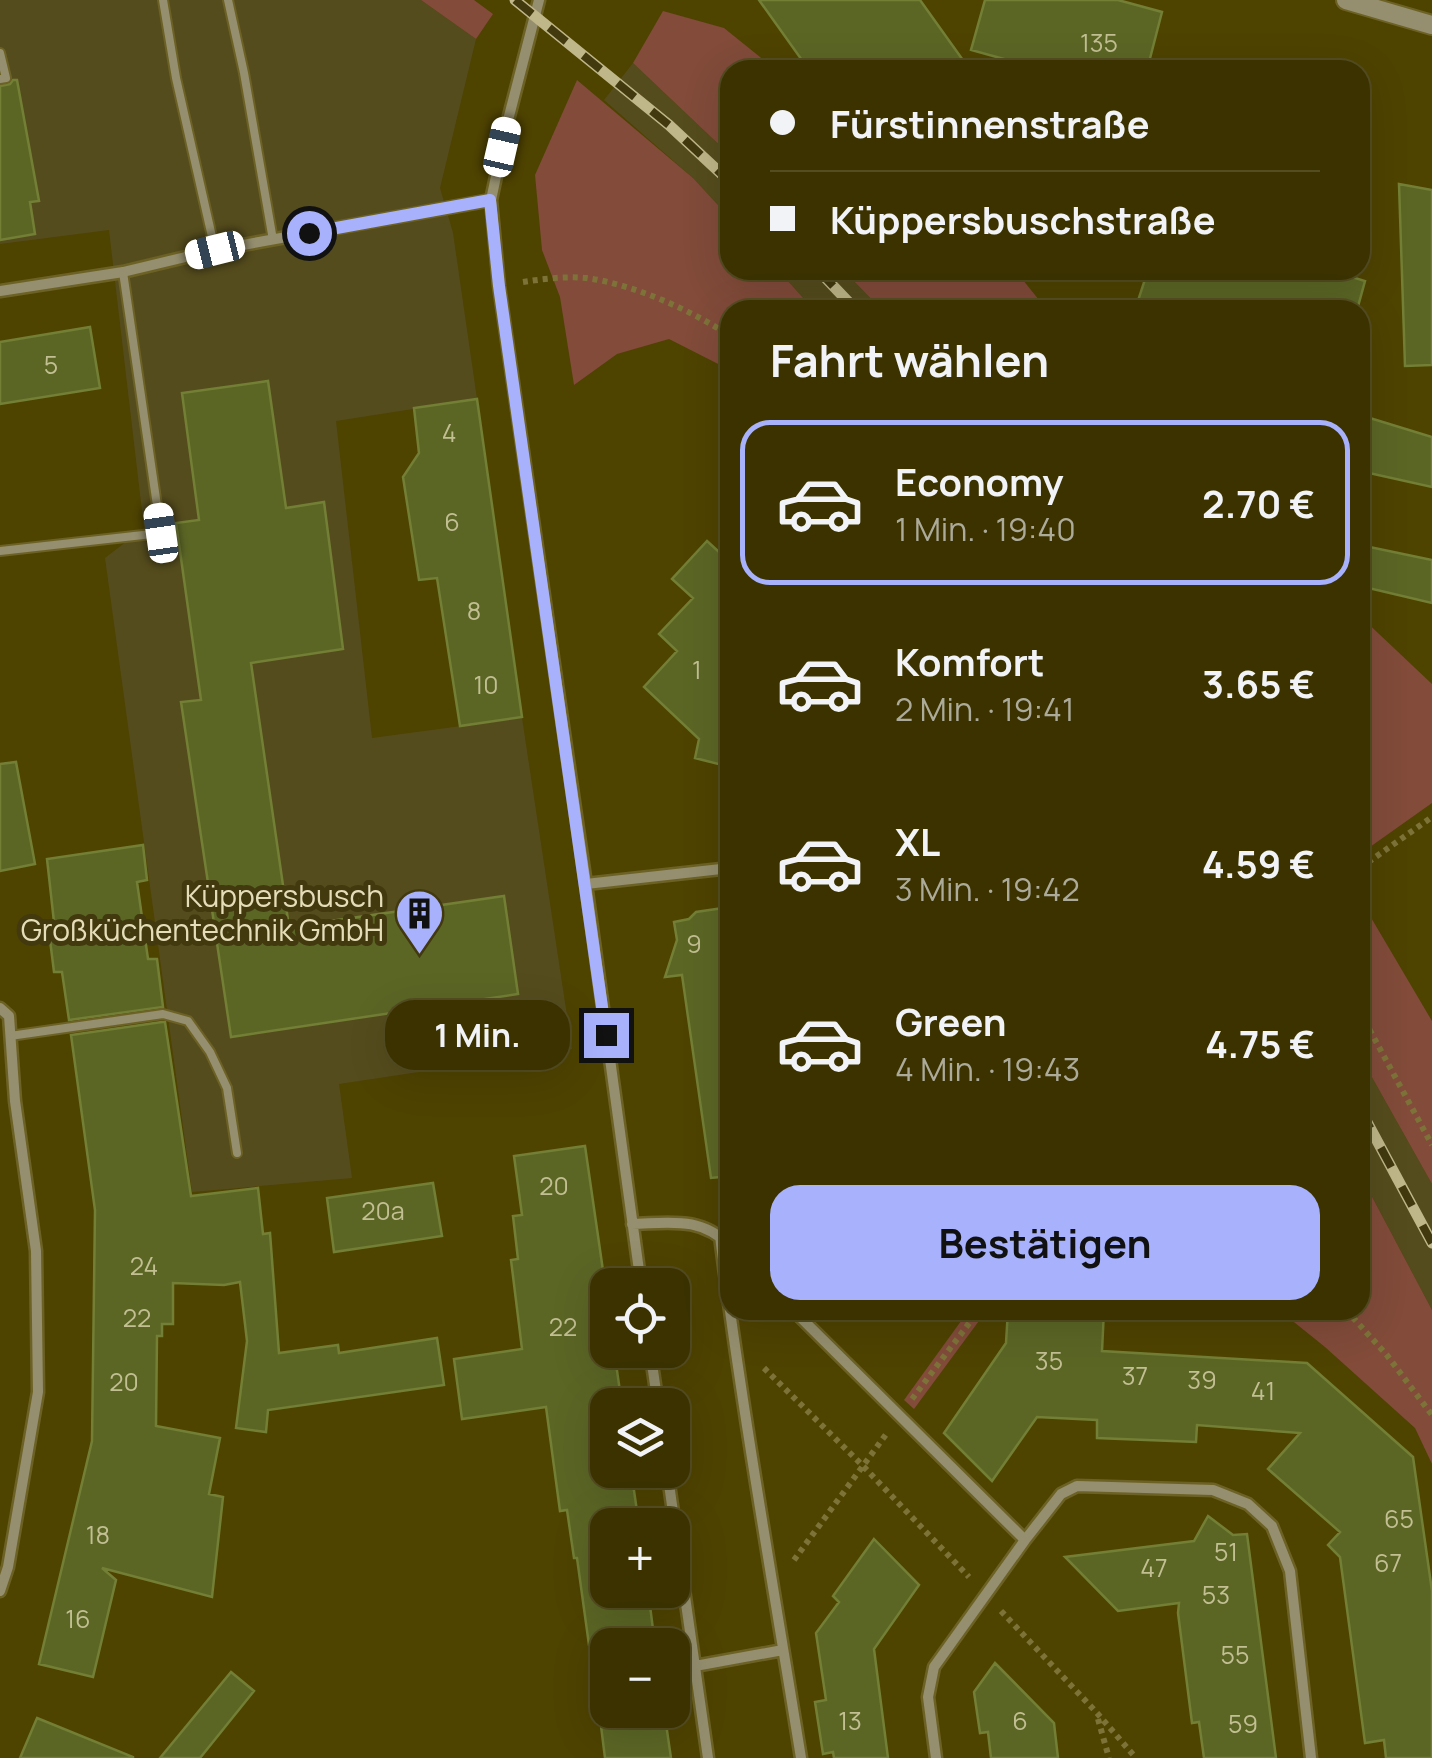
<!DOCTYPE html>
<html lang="de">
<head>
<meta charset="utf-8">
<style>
  :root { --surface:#3b3200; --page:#463e0f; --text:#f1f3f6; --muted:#acaa99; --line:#544d22; --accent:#a7b1fc }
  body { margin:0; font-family:Manrope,sans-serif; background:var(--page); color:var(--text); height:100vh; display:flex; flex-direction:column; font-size:38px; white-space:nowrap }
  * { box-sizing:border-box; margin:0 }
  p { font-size:32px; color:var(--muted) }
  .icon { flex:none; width:55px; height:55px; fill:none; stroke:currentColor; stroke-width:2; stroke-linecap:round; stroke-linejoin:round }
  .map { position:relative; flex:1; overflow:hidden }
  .drawer { position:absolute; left:720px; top:300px; width:650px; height:1020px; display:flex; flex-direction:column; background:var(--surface); border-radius:30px; box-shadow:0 10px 40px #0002,0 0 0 2px var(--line) }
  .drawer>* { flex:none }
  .guide { position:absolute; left:720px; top:60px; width:650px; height:220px; border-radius:30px; box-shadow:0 10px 40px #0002,0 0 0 2px var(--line); display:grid; align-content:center; height:220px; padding:0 50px; background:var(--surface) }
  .buttons { position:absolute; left:590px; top:1268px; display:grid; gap:20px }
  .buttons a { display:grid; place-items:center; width:100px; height:100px; border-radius:20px; background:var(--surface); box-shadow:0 10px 40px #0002,0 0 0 2px var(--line); font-size:50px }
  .end { position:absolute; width:45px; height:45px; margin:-22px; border:12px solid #a7b1fc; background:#111; box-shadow:0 0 0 5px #111 }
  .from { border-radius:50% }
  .bubble { position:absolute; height:70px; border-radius:30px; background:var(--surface); box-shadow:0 10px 40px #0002,0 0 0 2px var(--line); font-size:32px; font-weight:700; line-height:70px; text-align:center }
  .car { position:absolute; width:30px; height:60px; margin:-30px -15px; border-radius:12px; box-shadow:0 0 8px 2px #0007; background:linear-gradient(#fff 24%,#345 0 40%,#fff 0 76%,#345 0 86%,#fff 0) }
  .guide b { display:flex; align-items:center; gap:35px; height:95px; font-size:38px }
  .guide b+b { border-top:2px solid var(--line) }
  .guide i { width:25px; height:25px; background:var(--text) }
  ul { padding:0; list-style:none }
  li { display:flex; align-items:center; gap:30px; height:165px; margin:0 20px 15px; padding:0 30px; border:5px solid transparent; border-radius:30px }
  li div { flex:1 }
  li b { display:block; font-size:38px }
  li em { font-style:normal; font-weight:700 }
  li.active { border-color:var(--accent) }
  li>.icon { width:90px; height:90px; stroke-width:1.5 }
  h2 { padding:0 50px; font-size:45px; line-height:120px }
  .button { display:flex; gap:20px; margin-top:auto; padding:20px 50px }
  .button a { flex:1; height:115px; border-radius:30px; background:var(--accent); color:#111; font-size:40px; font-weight:700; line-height:115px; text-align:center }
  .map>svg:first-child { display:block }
  .built { fill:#554c1d }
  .green { fill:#824b3a }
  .building { fill:#5b6625; stroke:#737f35; stroke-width:2.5 }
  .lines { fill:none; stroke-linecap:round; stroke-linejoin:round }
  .service-casing { stroke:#6d6225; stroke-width:12 }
  .minor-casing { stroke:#6d6225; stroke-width:15 }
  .tertiary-casing { stroke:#6d6225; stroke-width:22 }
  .path { stroke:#7d7339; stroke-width:6; stroke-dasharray:5 5; stroke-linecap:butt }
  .service { stroke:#958f6f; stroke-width:8 }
  .minor { stroke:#958f6f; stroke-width:10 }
  .tertiary { stroke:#958f6f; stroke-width:18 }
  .rail-casing { stroke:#bfb689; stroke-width:11 }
  .rail { stroke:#42390f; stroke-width:8; stroke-dasharray:22; stroke-linecap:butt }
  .route { stroke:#a7b1fc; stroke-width:12 }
  .labels { text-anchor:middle; stroke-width:10; stroke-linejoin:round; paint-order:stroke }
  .number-label { font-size:25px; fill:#c2bf93 }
  .poi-label { font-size:30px; fill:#e5ddb8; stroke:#42390f; text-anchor:end }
</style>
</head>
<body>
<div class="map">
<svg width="1432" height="1758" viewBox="0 0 1432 1758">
  <rect width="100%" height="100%" fill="#4f4300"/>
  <!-- built -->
  <path class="built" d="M 0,0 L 421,0 L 476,39 L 440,188 L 453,233 L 477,399 L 336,421 L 372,738 L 522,718 L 572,1049 L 339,1084 L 352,1178 L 192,1192 L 105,558 L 144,528 L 109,230 L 0,244 Z
    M 633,63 L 730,155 L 730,218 L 693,178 L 604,100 Z
    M 778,270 L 843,270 L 882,310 L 814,310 Z
    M 1360,1056 L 1432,1184 L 1432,1310 L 1360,1174 Z"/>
  <!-- green -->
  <path class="green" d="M 421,0 L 474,0 L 493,14 L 476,39 Z
    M 663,11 L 724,28 L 776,70 L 730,70 L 730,155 L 633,63 Z
    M 577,80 L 693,178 L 730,218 L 730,270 L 778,270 L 814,310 L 730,310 L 730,370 L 669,339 L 617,354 L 574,385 L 560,297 L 542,250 L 535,175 Z
    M 843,270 L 1015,270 L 1047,310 L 882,310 Z
    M 1360,616 L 1432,684 L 1432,803 L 1360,854 Z
    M 1360,899 L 1432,1021 L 1432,1184 L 1360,1056 Z
    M 1360,1174 L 1432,1310 L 1432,1464 L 1415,1428 L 1325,1347 L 1279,1310 L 1360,1310 Z
    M 969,1310 L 987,1310 L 914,1409 L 904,1400 Z"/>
  <!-- building -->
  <path class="building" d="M 759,0 L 920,0 L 970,70 L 872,70 L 866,60 L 856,67 L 852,61 L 840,70 L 809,70 Z
    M 985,0 L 1118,0 L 1162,12 L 1147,70 L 1044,70 L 971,50 Z
    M 13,80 L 17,80 L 39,201 L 30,202 L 35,234 L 0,240 L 0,86 L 10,84 Z
    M 1399,184 L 1432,190 L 1432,365 L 1405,366 Z
    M 1148,270 L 1329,270 L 1365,281 L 1357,310 L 1135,310 Z
    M 90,327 L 100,388 L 0,404 L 0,342 Z
    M 268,381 L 286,508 L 324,502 L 343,649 L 251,663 L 289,927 L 504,896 L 518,994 L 231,1037 L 181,702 L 201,700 L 176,523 L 199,520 L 182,393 Z
    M 477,399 L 522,717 L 460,726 L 437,578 L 419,580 L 403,477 L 419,453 L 414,408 Z
    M 1360,415 L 1432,437 L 1432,487 L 1360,471 Z
    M 707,541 L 730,562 L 730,767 L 695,758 L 699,739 L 644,687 L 677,651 L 659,634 L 693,598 L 672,579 Z
    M 1360,545 L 1432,560 L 1432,603 L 1360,586 Z
    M 16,762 L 35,864 L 0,871 L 0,764 Z
    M 143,845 L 147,880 L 137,882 L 148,959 L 157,959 L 163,1007 L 69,1020 L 62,972 L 54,972 L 50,940 L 56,940 L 47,859 Z
    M 730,907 L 730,1176 L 711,1178 L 682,975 L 665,977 L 677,940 L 674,922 L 689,919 L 696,912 Z
    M 162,1022 L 165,1022 L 191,1196 L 258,1188 L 263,1234 L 270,1233 L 279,1353 L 338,1345 L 339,1353 L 437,1338 L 444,1385 L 268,1410 L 266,1432 L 236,1428 L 247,1341 L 240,1282 L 224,1285 L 173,1283 L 173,1324 L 162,1324 L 162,1336 L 157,1336 L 156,1426 L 220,1438 L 209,1494 L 223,1497 L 212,1597 L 102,1568 L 116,1580 L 93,1677 L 39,1664 L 92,1441 L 95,1210 L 71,1035 Z
    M 585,1146 L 608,1305 L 608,1350 L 614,1350 L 622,1405 L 608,1405 L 608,1470 L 631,1470 L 639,1525 L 608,1525 L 608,1590 L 648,1590 L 655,1645 L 589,1645 L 577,1558 L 574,1558 L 567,1510 L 560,1511 L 546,1407 L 462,1419 L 454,1359 L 522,1349 L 511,1260 L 518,1259 L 513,1216 L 522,1215 L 514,1156 Z
    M 433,1183 L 442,1236 L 334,1252 L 327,1198 Z
    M 1008,1310 L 1104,1310 L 1102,1351 L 1307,1363 L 1413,1457 L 1432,1591 L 1432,1758 L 1386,1758 L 1384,1740 L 1365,1743 L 1340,1557 L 1328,1545 L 1340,1532 L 1268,1469 L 1300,1433 L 1197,1425 L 1196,1442 L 1097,1438 L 1097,1420 L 1037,1417 L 992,1481 L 944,1433 L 1006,1343 Z
    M 1208,1516 L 1233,1535 L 1247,1534 L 1276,1758 L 1204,1758 L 1199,1722 L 1192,1723 L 1178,1613 L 1179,1603 L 1118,1611 L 1065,1557 L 1194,1541 Z
    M 874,1539 L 919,1585 L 874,1649 L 888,1758 L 834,1758 L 833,1752 L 823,1754 L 815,1702 L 826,1700 L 816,1633 L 839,1602 L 833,1596 Z
    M 995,1663 L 1054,1723 L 1058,1758 L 991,1758 L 988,1732 L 980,1733 L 974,1692 Z
    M 231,1672 L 254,1691 L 200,1758 L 160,1758 Z
    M 599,1710 L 664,1710 L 671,1758 L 605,1758 Z
    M 37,1718 L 133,1757 L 133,1758 L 20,1758 Z"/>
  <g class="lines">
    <defs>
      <path id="service" d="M 163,0 L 176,78 L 215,250
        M 228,0 L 244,73 L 273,240
        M 0,53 L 6,78 L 0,79
        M 0,551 L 161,533 L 123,272
        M 10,1036 L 163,1014 L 188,1021 L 210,1052 L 227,1088 L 237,1153"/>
      <path id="minor" d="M 539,0 L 508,120 L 491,200 L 499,286 L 586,884 L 641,1285
        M 0,291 L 123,272 L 215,250 L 491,200
        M 586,884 L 730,868
        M 0,1008 L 9,1016 L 15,1101 L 36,1251 L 38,1392 L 8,1567 L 0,1591
        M 632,1224 C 670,1223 701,1216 730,1246
        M 720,1236 C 742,1410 773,1584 801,1758
        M 793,1310 L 1025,1540
        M 650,1350 L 658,1405
        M 667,1470 L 708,1758
        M 695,1666 L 783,1650
        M 936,1758 L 928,1697 L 934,1667 L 1025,1540 L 1061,1494 L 1077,1486 L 1213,1490 L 1248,1504 L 1272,1526 L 1290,1571 L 1311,1758"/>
      <path id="tertiary" d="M 1346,0 L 1432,25"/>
    </defs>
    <!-- service casing -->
    <use href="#service" class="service-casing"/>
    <!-- minor casing -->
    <use href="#minor" class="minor-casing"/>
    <!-- tertiary casing -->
    <use href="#tertiary" class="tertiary-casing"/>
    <!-- path -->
    <path class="path" d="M 523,282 C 543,279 565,276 586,278 C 633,284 691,310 730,336
      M 1360,868 L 1432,817
      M 1360,1012 L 1432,1145
      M 1346,1310 L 1386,1354 L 1432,1415
      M 764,1368 L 864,1467 L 969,1577
      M 912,1399 L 979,1310
      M 794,1560 L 887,1433
      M 1001,1611 L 1097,1713 L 1136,1758
      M 1098,1719 L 1109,1758"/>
    <!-- service -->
    <use href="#service" class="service"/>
    <!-- minor -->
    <use href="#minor" class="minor"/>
    <!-- tertiary -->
    <use href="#tertiary" class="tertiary"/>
    <defs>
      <path id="rail" d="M 515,0 L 669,125 L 730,182
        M 818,270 L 856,310
        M 1360,1109 L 1432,1243"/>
    </defs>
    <!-- rail casing -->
    <use href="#rail" class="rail-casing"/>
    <!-- rail -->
    <use href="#rail" class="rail"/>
  </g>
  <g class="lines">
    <!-- route -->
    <path class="route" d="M 309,233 L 490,200 L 499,286 L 606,1035"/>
  </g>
  <!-- icons -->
  <defs>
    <symbol id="building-pin" viewBox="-11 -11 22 30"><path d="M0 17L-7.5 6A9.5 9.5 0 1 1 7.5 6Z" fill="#a7b1fc" stroke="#42390f"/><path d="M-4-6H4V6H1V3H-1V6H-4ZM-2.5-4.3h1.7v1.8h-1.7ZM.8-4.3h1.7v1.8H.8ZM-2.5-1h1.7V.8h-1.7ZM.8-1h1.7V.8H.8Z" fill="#111"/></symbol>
  </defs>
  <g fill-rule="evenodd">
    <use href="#building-pin" x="392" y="886" width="55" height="75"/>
  </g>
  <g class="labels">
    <!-- number labels -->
    <g class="number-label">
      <text x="1099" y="52">135</text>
      <text x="51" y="374">5</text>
      <text x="449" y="442">4</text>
      <text x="452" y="531">6</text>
      <text x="474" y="620">8</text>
      <text x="697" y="679">1</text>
      <text x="486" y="694">10</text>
      <text x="694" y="953">9</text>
      <text x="554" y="1195">20</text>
      <text x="383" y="1220">20a</text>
      <text x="144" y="1275">24</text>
      <text x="137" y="1327">22</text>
      <text x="563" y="1336">22</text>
      <text x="1049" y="1370">35</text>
      <text x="1135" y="1385">37</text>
      <text x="1202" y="1389">39</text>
      <text x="124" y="1391">20</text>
      <text x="1263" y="1400">41</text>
      <text x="1399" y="1528">65</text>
      <text x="98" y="1544">18</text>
      <text x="1226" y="1561">51</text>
      <text x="1388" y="1572">67</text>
      <text x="1154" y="1577">47</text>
      <text x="1216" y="1604">53</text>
      <text x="78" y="1628">16</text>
      <text x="1235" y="1664">55</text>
      <text x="850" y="1730">13</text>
      <text x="1020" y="1730">6</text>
      <text x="1243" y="1733">59</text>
    </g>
    <!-- poi labels -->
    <g class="poi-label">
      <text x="384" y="907">Küppersbusch<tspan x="384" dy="34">Großküchentechnik GmbH</tspan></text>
    </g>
  </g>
</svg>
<div class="buttons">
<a><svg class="icon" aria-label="locate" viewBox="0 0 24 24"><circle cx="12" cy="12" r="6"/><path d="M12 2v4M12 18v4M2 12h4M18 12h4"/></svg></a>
<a><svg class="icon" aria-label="layers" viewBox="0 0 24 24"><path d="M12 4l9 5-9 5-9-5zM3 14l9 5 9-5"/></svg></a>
<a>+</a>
<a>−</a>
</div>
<i class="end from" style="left:309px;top:233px"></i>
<i class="end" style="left:606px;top:1035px"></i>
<div class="bubble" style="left:385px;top:1000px;width:185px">1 Min.</div>
<i class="car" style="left:502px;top:147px;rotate:13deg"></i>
<i class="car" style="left:215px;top:250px;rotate:256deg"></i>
<i class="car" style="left:161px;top:533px;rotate:352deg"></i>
<div class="guide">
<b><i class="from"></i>Fürstinnenstraße</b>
<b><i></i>Küppersbuschstraße</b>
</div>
<section class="drawer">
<h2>Fahrt wählen</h2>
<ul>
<li class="active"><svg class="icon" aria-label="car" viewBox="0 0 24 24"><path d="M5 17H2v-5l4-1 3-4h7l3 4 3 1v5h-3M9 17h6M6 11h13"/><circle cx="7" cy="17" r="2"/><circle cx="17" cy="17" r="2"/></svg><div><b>Economy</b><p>1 Min. · 19:40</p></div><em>2.70 €</em></li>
<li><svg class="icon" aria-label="car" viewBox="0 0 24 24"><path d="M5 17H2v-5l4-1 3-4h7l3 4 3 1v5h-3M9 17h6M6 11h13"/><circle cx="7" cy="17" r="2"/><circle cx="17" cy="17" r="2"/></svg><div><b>Komfort</b><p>2 Min. · 19:41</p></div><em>3.65 €</em></li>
<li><svg class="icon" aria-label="car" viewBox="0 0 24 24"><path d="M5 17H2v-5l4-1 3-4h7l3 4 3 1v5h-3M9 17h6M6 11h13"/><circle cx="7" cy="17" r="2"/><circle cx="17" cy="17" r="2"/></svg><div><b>XL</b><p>3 Min. · 19:42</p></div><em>4.59 €</em></li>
<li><svg class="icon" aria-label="car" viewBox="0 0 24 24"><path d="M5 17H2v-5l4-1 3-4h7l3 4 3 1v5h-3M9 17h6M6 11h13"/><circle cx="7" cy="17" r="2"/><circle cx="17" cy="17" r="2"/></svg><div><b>Green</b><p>4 Min. · 19:43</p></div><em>4.75 €</em></li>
</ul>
<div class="button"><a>Bestätigen</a></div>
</section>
</div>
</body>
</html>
